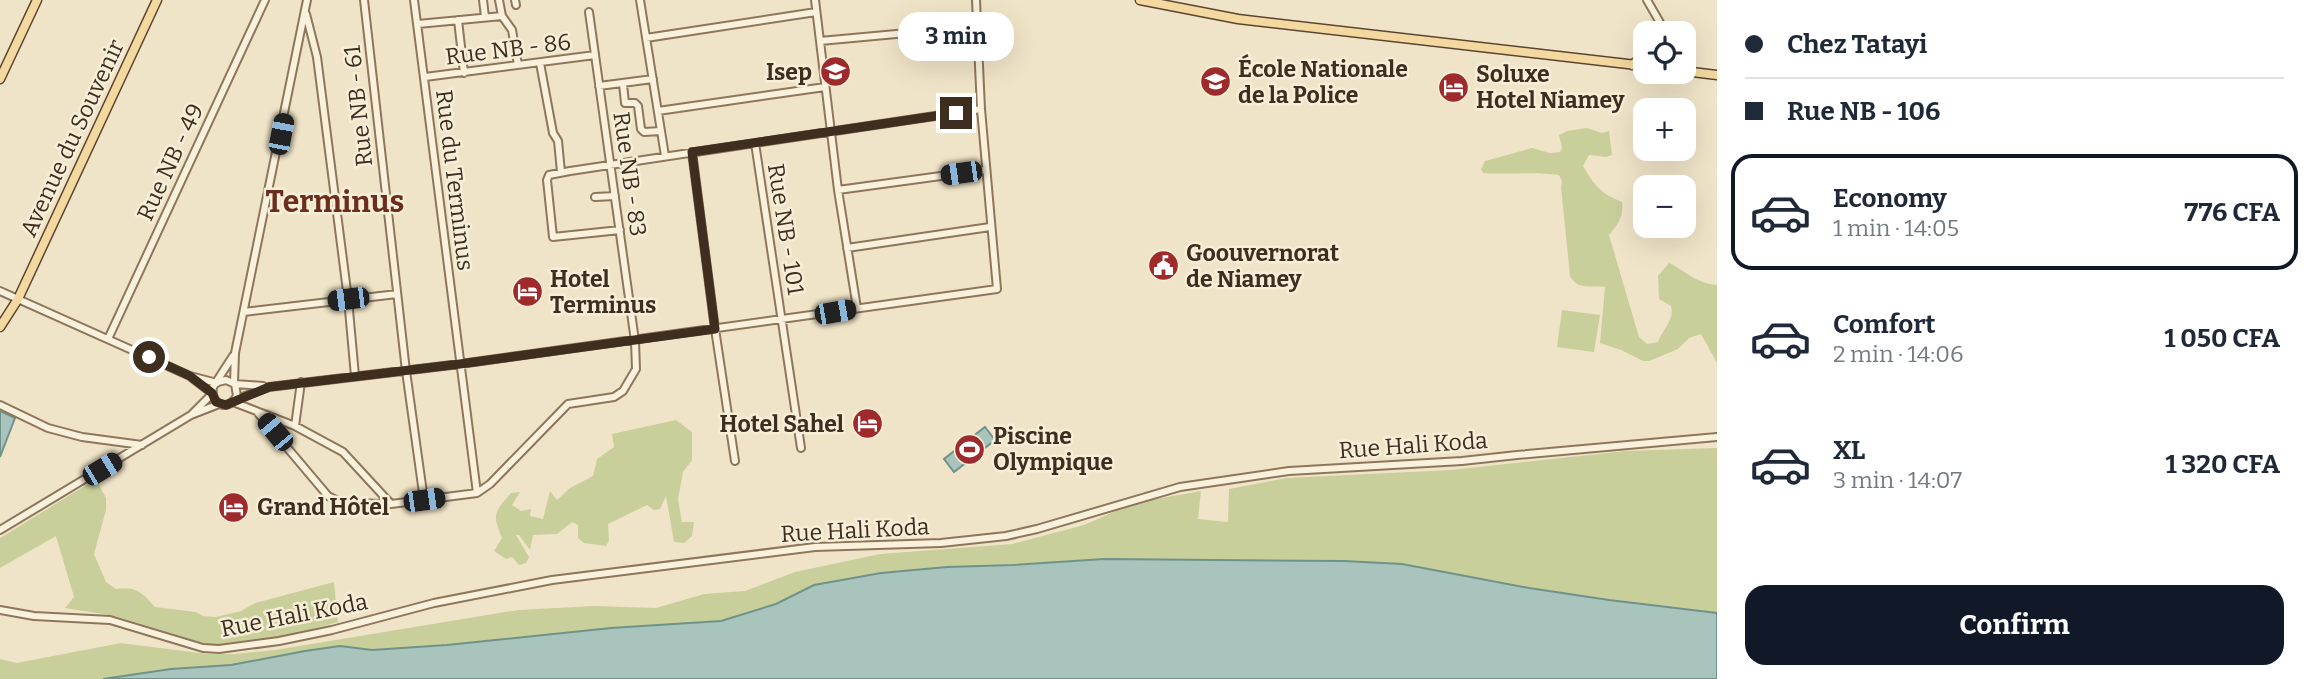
<!DOCTYPE html>
<html lang="en">
<head>
<meta charset="utf-8">
<style>
  :root { --surface:#fff; --page:#f6f6f7; --text:#1f2937; --muted:#747a83; --line:#e0e1e3; --accent:#111827 }
  body { margin:0; font-family:Bitter,serif; background:var(--page); color:var(--text); height:100vh; display:flex; flex-direction:column; font-size:26px; white-space:nowrap }
  * { box-sizing:border-box; margin:0 }
  p { font-size:23px; color:var(--muted) }
  .icon { flex:none; width:38px; height:38px; fill:none; stroke:currentColor; stroke-width:2; stroke-linecap:round; stroke-linejoin:round }
  .map { position:relative; flex:1; overflow:hidden }
  .drawer { display:flex; flex-direction:column; background:var(--surface); width:595px }
  .drawer>* { flex:none }
  .top-card { display:grid; align-content:center; height:154px; padding:0 28px; background:var(--surface) }
  .controls { position:absolute; left:1633px; top:21px; display:grid; gap:14px }
  .controls a { display:grid; place-items:center; width:63px; height:63px; border-radius:14px; background:var(--surface); box-shadow:0 7px 28px #0002; font-size:35px }
  .end { position:absolute; width:32px; height:32px; margin:-16px; border:9px solid #3d2e20; background:#fff; box-shadow:0 0 0 4px #fff }
  .from { border-radius:50% }
  .bubble { position:absolute; height:49px; border-radius:21px; background:var(--surface); box-shadow:0 7px 28px #0002; font-size:23px; font-weight:700; line-height:49px; text-align:center }
  .car { position:absolute; width:21px; height:42px; margin:-21px -10px; border-radius:9px; box-shadow:0 0 5px 2px #0007; background:linear-gradient(#222 24%,#8ab4d8 0 40%,#222 0 76%,#8ab4d8 0 86%,#222 0) }
  .top-card b { display:flex; align-items:center; gap:24px; height:66px; font-size:26px }
  .top-card b+b { border-top:2px solid var(--line) }
  .top-card i { width:18px; height:18px; background:var(--text) }
  ul { padding:0; list-style:none }
  li { display:flex; align-items:center; gap:21px; height:116px; margin:0 14px 10px; padding:0 14px; border:4px solid transparent; border-radius:21px }
  li div { flex:1 }
  li b { display:block; font-size:26px }
  li em { font-style:normal; font-weight:700 }
  li.selected { border-color:var(--accent) }
  li>.icon { width:63px; height:63px; stroke-width:1.5 }
  .primary-button { display:flex; gap:14px; margin-top:auto; padding:14px 28px }
  .primary-button a { flex:1; height:80px; border-radius:21px; background:var(--accent); color:#fff; font-size:28px; font-weight:700; line-height:80px; text-align:center }
  main { display:flex; flex:1; min-height:0 }
  .map>svg:first-child { display:block }
  .green { fill:#c9cf9b }
  .water { fill:#a9c4bc; stroke:#6f938a; stroke-width:2 }
  .lines { fill:none; stroke-linecap:round; stroke-linejoin:round }
  .minor-casing { stroke:#8d765c; stroke-width:10 }
  .major-casing { stroke:#5b4430; stroke-width:11 }
  .minor { stroke:#faf1dc; stroke-width:6 }
  .major { stroke:#f3d9a0; stroke-width:8 }
  .route { stroke:#3d2e20; stroke-width:9 }
  .labels { text-anchor:middle; stroke-width:5; stroke-linejoin:round; paint-order:stroke }
  .street-label { font-size:23px; fill:#3d2e20; stroke:#f7eed8 }
  .poi-label { font-size:23px; font-weight:bold; fill:#3d2e20; stroke:#f7eed8; text-anchor:start }
  .district-label { font-size:30px; font-weight:bold; fill:#6b2e1e; stroke:#f7eed8 }
</style>
</head>
<body>
<main>
<div class="map">
<svg width="1717" height="679" viewBox="0 0 1717 679">
  <rect width="100%" height="100%" fill="#f0e4c8"/>
  <!-- green -->
  <path class="green" d="M 1587,128 L 1602,133 L 1609,131 L 1612,155 L 1606,157 L 1589,155 L 1583,166 C 1595,186 1600,193 1622,202 C 1624,217 1618,224 1609,235 L 1639,337 L 1647,344 L 1658,342 C 1662,330 1675,320 1671,306 L 1659,299 L 1658,276 L 1669,263 C 1686,271 1697,284 1717,285 L 1717,363 L 1701,334 L 1689,338 L 1678,349 L 1649,361 L 1643,361 L 1621,350 L 1600,343 L 1605,287 C 1592,285 1578,291 1570,276 L 1561,187 L 1562,181 L 1559,175 C 1534,171 1509,175 1483,173 L 1481,169 L 1485,161 L 1532,148 L 1550,153 L 1560,152 L 1562,148 L 1559,135 L 1567,131 Z
    M 1562,310 L 1600,315 L 1594,352 L 1557,347 Z
    M 676,420 L 692,432 L 692,460 L 683,472 L 678,499 L 682,522 L 694,522 L 692,536 L 684,543 L 674,542 L 666,496 L 660,509 L 654,510 L 647,505 L 608,524 L 609,541 L 606,546 L 584,543 L 578,538 L 578,525 L 572,522 L 557,534 L 533,535 L 530,550 L 519,535 L 516,535 L 529,557 L 526,563 L 519,565 L 512,557 L 506,559 L 494,551 L 502,538 C 492,513 494,513 511,493 L 520,492 L 512,505 L 521,511 L 531,509 L 530,516 L 543,519 L 550,491 L 557,500 L 570,488 L 593,476 L 597,459 L 614,447 L 612,434 Z
    M 1717,448 L 1717,613 L 1609,600 L 1529,588 L 1402,564 L 1344,561 L 1104,559 L 1013,565 L 947,567 L 881,573 L 814,585 L 776,604 L 721,621 L 611,628 L 447,645 L 372,650 L 340,646 L 305,651 L 231,665 L 171,669 L 103,679 L 0,679 L 0,659 L 17,663 L 121,643 L 207,654 L 234,654 L 275,650 L 518,610 L 594,606 L 656,608 L 704,594 L 745,591 L 795,572 L 880,554 L 1012,544 L 1084,525 L 1134,503 L 1201,491 L 1198,519 L 1228,522 L 1229,489 L 1286,478 L 1451,470 L 1626,451 Z
    M 96,479 L 106,498 L 106,510 L 94,554 L 106,582 L 116,589 C 137,586 142,593 155,607 L 196,612 L 203,616 L 216,617 L 241,611 L 255,603 L 334,582 L 338,622 L 274,640 L 212,646 L 115,616 L 65,608 L 74,597 L 56,536 L 0,568 L 0,538 Z"/>
  <!-- water -->
  <path class="water" d="M 0,411 L 15,418 L 0,457 Z
    M 985,427 L 995,440 L 954,472 L 944,459 Z
    M 1104,559 L 1344,561 L 1402,564 L 1529,588 L 1609,600 L 1717,613 L 1717,679 L 103,679 L 171,669 L 231,665 L 305,651 L 340,646 L 372,650 L 447,645 L 611,628 L 721,621 L 776,604 L 814,585 L 881,573 L 947,567 L 1013,565 Z"/>
  <g class="lines">
    <defs>
      <path id="minor" d="M 364,0 L 406,371 L 424,500
        M 414,0 L 477,493
        M 483,0 L 485,17
        M 499,0 L 502,16
        M 515,0 L 516,5
        M 640,0 L 665,156
        M 815,0 L 838,190 L 857,308
        M 1647,0 L 1666,33
        M 306,14 L 317,57 L 348,299 L 355,376
        M 502,16 L 512,30 L 518,65
        M 458,20 L 464,73
        M 418,24 L 502,16
        M 646,38 L 816,12
        M 820,41 L 918,32
        M 540,63 L 553,133 L 558,141 L 561,172
        M 425,77 L 595,55
        M 623,84 L 625,103 L 635,103 L 638,106 L 641,129 L 644,132 L 661,131
        M 599,86 L 653,79
        M 658,111 L 825,87
        M 755,143 L 801,448
        M 692,152 L 715,329 L 735,461
        M 838,190 L 985,170
        M 595,197 L 615,196
        M 620,230 L 553,237 L 547,180 L 549,175 L 570,171 L 981,109
        M 847,248 L 990,227
        M 0,291 L 190,376 L 217,383
        M 244,312 L 397,294
        M 108,339 L 265,0
        M 191,377 L 212,393
        M 218,382 L 226,380 L 235,384 L 237,396 C 228,412 210,405 213,387 L 233,356
        M 234,383 L 235,353 L 307,0
        M 235,384 L 263,386
        M 235,400 L 269,387 L 460,364 L 997,289 L 981,109 L 976,0
        M 233,402 L 295,426 L 343,452 L 391,504
        M 0,405 L 48,428 L 82,437 L 142,445
        M 258,413 L 328,496 L 342,503 L 391,504 L 477,493 L 490,484 L 568,404 L 614,397 L 623,391 L 636,369 L 635,341 L 589,12
        M 192,414 L 212,394
        M 295,426 L 301,382
        M 0,530 L 191,415 L 219,404
        M 0,610 L 34,616 L 110,620 L 203,648 L 219,649 L 279,641 L 332,630 L 434,603 L 552,580 L 815,547 L 941,543 L 1006,536 L 1037,529 L 1180,487 L 1289,471 L 1462,461 L 1517,455 L 1717,437"/>
      <path id="major" d="M 1140,0 L 1238,19 L 1645,66
        M 1660,33 L 1662,26
        M 1632,65 L 1645,55
        M 1684,71 L 1717,75
        M 0,79 L 37,0
        M 0,327 L 18,299 L 157,0"/>
    </defs>
    <!-- minor casing -->
    <use href="#minor" class="minor-casing"/>
    <!-- major casing -->
    <use href="#major" class="major-casing"/>
    <!-- minor -->
    <use href="#minor" class="minor"/>
    <!-- major -->
    <use href="#major" class="major"/>
  </g>
  <g class="lines">
    <!-- route -->
    <path class="route" d="M 149,357 L 190,376 L 212,393 L 216,402 L 226,405 L 269,387 L 460,364 L 715,329 L 692,152 L 956,113"/>
  </g>
  <!-- icons -->
  <defs>
    <symbol id="university-disc" viewBox="-11 -11 22 22"><circle r="9.5" fill="#9e2a2b" stroke="#f7eed8"/><path d="M0-5L7-2L0 1L-7-2ZM-4 1L0 2.5L4 1V4Q0 6-4 4Z" fill="#fff"/></symbol>
    <symbol id="hotel-disc" viewBox="-11 -11 22 22"><circle r="9.5" fill="#9e2a2b" stroke="#f7eed8"/><path d="M-6-4.5h1.5V1H6V5H4.5V3h-9V5H-6ZM-4 0a1.8 1.8 0 1 1 3.6 0ZM.5 0V-2.5h3Q6-2.5 6 0Z" fill="#fff"/></symbol>
    <symbol id="civic-disc" viewBox="-11 -11 22 22"><circle r="9.5" fill="#9e2a2b" stroke="#f7eed8"/><path d="M-.6-6.5H3V-4.5H.6V-3L4-1V1h2V6H-6V1h2V-1L-.6-3ZM-1.2 2.5V6h2.4V2.5Z" fill="#fff"/></symbol>
    <symbol id="stadium-disc" viewBox="-11 -11 22 22"><circle r="9.5" fill="#9e2a2b" stroke="#f7eed8"/><path d="M0-5a6.5 5 0 1 0 0 10a6.5 5 0 1 0 0-10ZM-3.5-1.8h7v3.6h-7Z" fill="#fff"/></symbol>
  </defs>
  <g fill-rule="evenodd">
    <use href="#university-disc" x="818" y="54" width="35" height="35"/>
    <use href="#university-disc" x="1198" y="64" width="35" height="35"/>
    <use href="#hotel-disc" x="1436" y="70" width="35" height="35"/>
    <use href="#civic-disc" x="1146" y="248" width="35" height="35"/>
    <use href="#hotel-disc" x="510" y="274" width="35" height="35"/>
    <use href="#hotel-disc" x="850" y="406" width="35" height="35"/>
    <use href="#stadium-disc" x="952" y="432" width="35" height="35"/>
    <use href="#hotel-disc" x="216" y="490" width="35" height="35"/>
  </g>
  <g class="labels">
    <!-- street labels -->
    <g class="street-label">
      <text transform="translate(508 49) rotate(-7)" y="8">Rue NB - 86</text>
      <text transform="translate(358 106) rotate(-96)" y="8">Rue NB - 61</text>
      <text transform="translate(72 138) rotate(-65)" y="8">Avenue du Souvenir</text>
      <text transform="translate(170 162) rotate(-65)" y="8">Rue NB - 49</text>
      <text transform="translate(630 174) rotate(82)" y="8">Rue NB - 83</text>
      <text transform="translate(455 180) rotate(83)" y="8">Rue du Terminus</text>
      <text transform="translate(786 229) rotate(81)" y="8">Rue NB - 101</text>
      <text transform="translate(1413 445) rotate(-4)" y="8">Rue Hali Koda</text>
      <text transform="translate(855 530) rotate(-3)" y="8">Rue Hali Koda</text>
      <text transform="translate(294 615) rotate(-11)" y="8">Rue Hali Koda</text>
    </g>
    <!-- poi labels -->
    <g class="poi-label">
      <text x="1238" y="77">École Nationale<tspan x="1238" dy="26">de la Police</tspan></text>
      <text x="812" y="80" text-anchor="end">Isep</text>
      <text x="1476" y="82">Soluxe<tspan x="1476" dy="26">Hotel Niamey</tspan></text>
      <text x="1186" y="261">Goouvernorat<tspan x="1186" dy="26">de Niamey</tspan></text>
      <text x="550" y="287">Hotel<tspan x="550" dy="26">Terminus</tspan></text>
      <text x="844" y="432" text-anchor="end">Hotel Sahel</text>
      <text x="993" y="444">Piscine<tspan x="993" dy="26">Olympique</tspan></text>
      <text x="257" y="515">Grand Hôtel</text>
    </g>
    <!-- district labels -->
    <g class="district-label">
      <text x="335" y="212">Terminus</text>
    </g>
  </g>
</svg>
<div class="controls">
<a><svg class="icon" aria-label="locate" viewBox="0 0 24 24"><circle cx="12" cy="12" r="6"/><path d="M12 2v4M12 18v4M2 12h4M18 12h4"/></svg></a>
<a>+</a>
<a>−</a>
</div>
<i class="end from" style="left:149px;top:357px"></i>
<i class="end" style="left:956px;top:113px"></i>
<div class="bubble" style="left:898px;top:12px;width:116px">3 min</div>
<i class="car" style="left:281px;top:134px;rotate:11deg"></i>
<i class="car" style="left:961px;top:173px;rotate:262deg"></i>
<i class="car" style="left:348px;top:299px;rotate:263deg"></i>
<i class="car" style="left:835px;top:312px;rotate:80deg"></i>
<i class="car" style="left:275px;top:432px;rotate:320deg"></i>
<i class="car" style="left:102px;top:469px;rotate:59deg"></i>
<i class="car" style="left:424px;top:500px;rotate:82deg"></i>
</div>
<section class="drawer">
<div class="top-card">
<b><i class="from"></i>Chez Tatayi</b>
<b><i></i>Rue NB - 106</b>
</div>
<ul>
<li class="selected"><svg class="icon" aria-label="car" viewBox="0 0 24 24"><path d="M5 17H2v-5l4-1 3-4h7l3 4 3 1v5h-3M9 17h6M6 11h13"/><circle cx="7" cy="17" r="2"/><circle cx="17" cy="17" r="2"/></svg><div><b>Economy</b><p>1 min · 14:05</p></div><em>776 CFA</em></li>
<li><svg class="icon" aria-label="car" viewBox="0 0 24 24"><path d="M5 17H2v-5l4-1 3-4h7l3 4 3 1v5h-3M9 17h6M6 11h13"/><circle cx="7" cy="17" r="2"/><circle cx="17" cy="17" r="2"/></svg><div><b>Comfort</b><p>2 min · 14:06</p></div><em>1 050 CFA</em></li>
<li><svg class="icon" aria-label="car" viewBox="0 0 24 24"><path d="M5 17H2v-5l4-1 3-4h7l3 4 3 1v5h-3M9 17h6M6 11h13"/><circle cx="7" cy="17" r="2"/><circle cx="17" cy="17" r="2"/></svg><div><b>XL</b><p>3 min · 14:07</p></div><em>1 320 CFA</em></li>
</ul>
<div class="primary-button"><a>Confirm</a></div>
</section>
</main>
</body>
</html>
